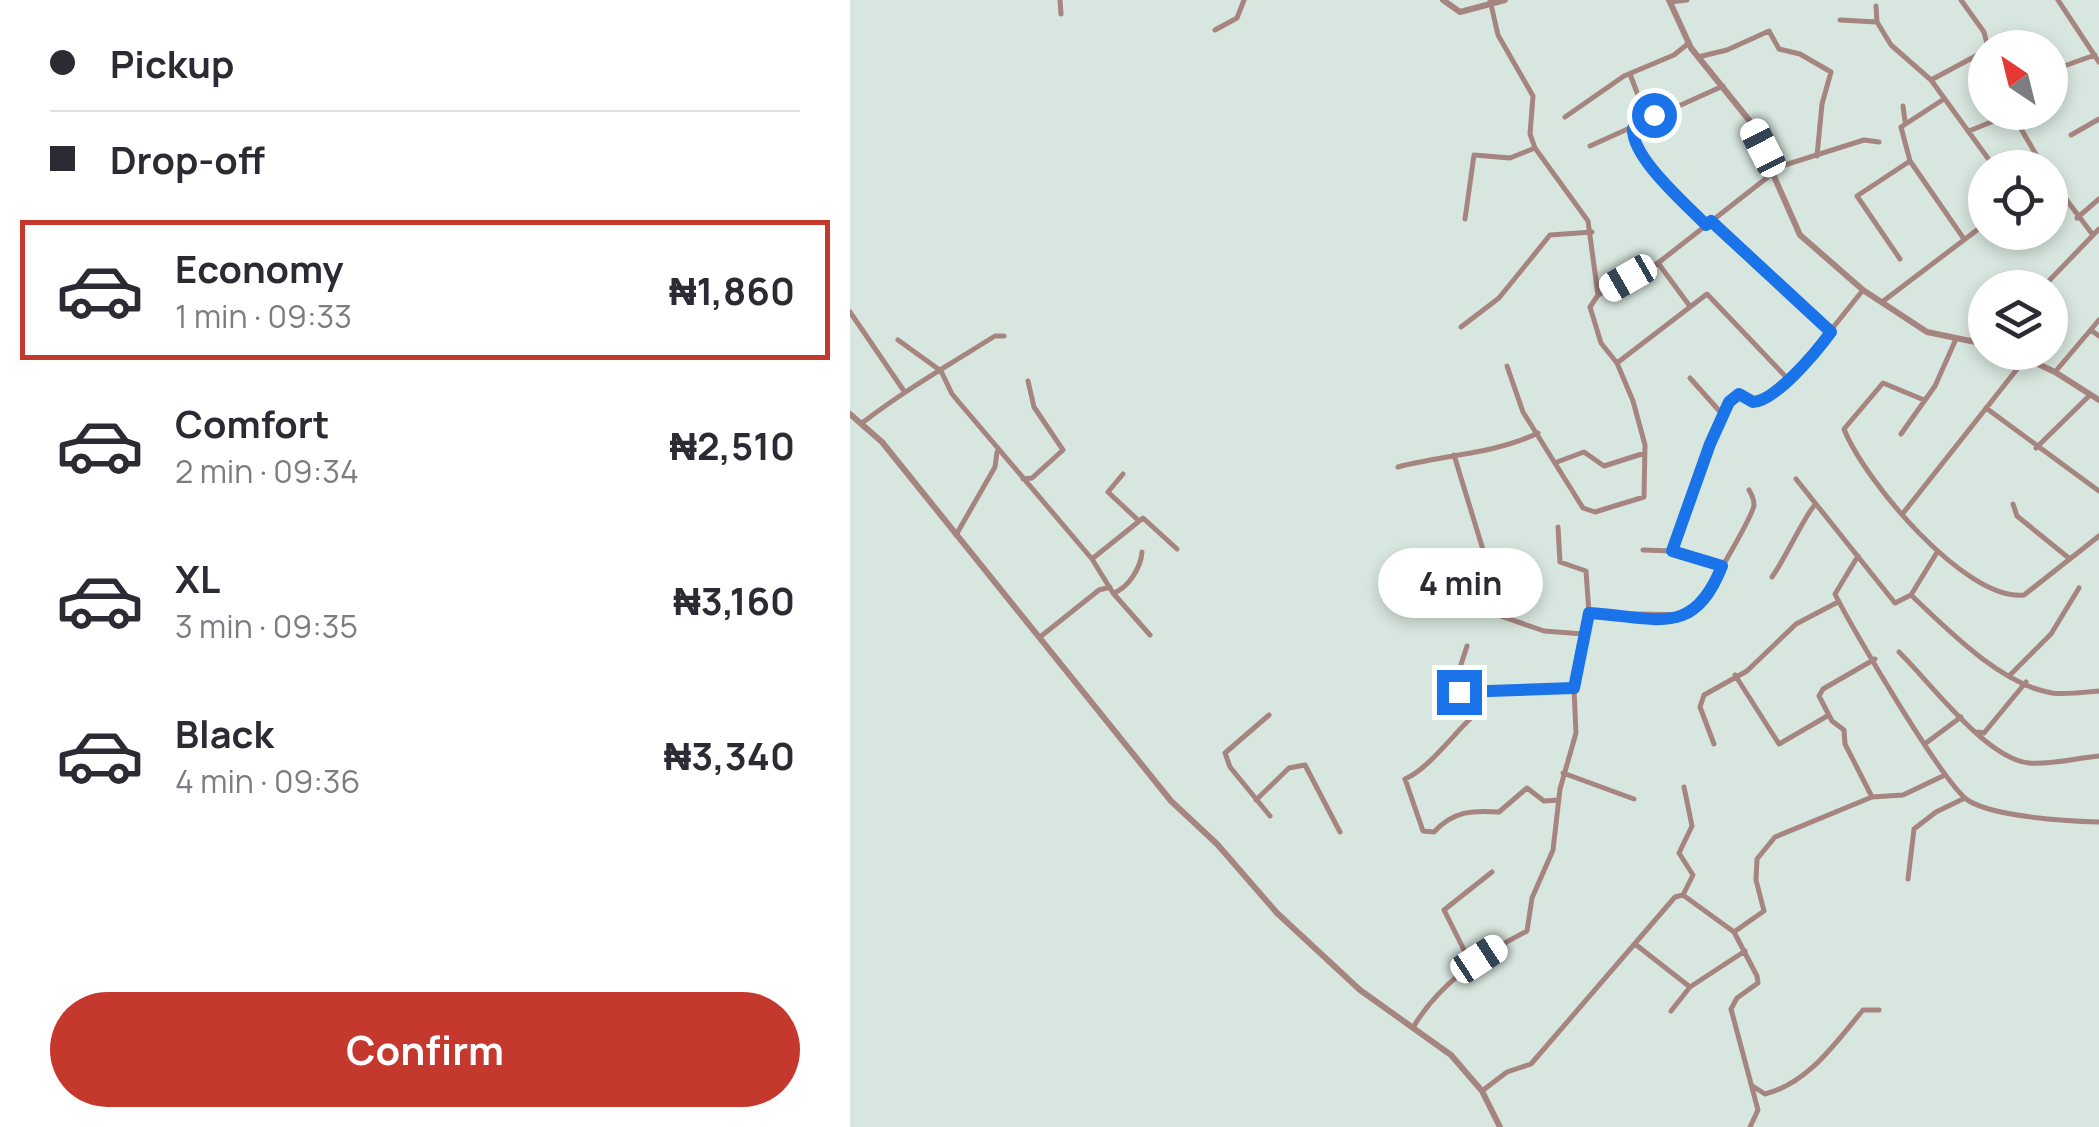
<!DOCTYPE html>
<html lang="en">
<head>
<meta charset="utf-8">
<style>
  :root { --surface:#fff; --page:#f2f2f3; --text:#2b2b33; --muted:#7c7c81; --line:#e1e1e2; --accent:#c5382e }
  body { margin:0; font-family:Manrope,sans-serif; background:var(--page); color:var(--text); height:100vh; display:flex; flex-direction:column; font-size:38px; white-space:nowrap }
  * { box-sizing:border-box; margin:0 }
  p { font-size:32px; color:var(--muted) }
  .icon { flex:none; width:55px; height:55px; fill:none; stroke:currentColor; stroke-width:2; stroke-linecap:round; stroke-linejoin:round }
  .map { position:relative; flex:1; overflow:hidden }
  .side { display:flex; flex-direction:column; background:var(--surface); width:850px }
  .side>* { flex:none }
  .hud { display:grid; align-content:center; height:220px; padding:0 50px; background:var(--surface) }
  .needle { width:65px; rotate:325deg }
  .tools { position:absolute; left:1118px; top:30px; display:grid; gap:20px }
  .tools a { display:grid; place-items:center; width:100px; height:100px; border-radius:50%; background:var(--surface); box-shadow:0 5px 15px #0003; font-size:50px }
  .end { position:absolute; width:45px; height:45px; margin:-22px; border:12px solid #1a73e8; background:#fff; box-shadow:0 0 0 5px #fff }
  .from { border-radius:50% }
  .bubble { position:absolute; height:70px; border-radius:35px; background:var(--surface); box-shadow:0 5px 15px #0003; font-size:32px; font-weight:700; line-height:70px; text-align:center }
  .car { position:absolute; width:30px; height:60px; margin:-30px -15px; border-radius:12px; box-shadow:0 0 8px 2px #0007; background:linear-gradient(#fff 24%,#345 0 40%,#fff 0 76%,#345 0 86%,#fff 0) }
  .hud b { display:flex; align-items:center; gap:35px; height:95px; font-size:38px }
  .hud b+b { border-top:2px solid var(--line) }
  .hud i { width:25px; height:25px; background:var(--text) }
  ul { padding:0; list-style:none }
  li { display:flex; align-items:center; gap:30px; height:140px; margin:0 20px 15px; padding:0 30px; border:5px solid transparent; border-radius:0px }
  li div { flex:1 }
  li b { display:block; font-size:38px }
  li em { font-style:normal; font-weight:700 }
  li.current { border-color:var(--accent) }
  li>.icon { width:90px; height:90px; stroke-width:1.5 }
  .primary-button { display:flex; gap:20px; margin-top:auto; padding:20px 50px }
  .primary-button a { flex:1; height:115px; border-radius:60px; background:var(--accent); color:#fff; font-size:40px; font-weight:700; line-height:115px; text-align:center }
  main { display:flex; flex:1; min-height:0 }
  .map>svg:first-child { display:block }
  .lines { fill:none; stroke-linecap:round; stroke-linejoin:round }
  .minor { stroke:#a68580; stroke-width:5 }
  .tertiary { stroke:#a68580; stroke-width:6 }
  .route { stroke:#1a73e8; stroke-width:12 }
</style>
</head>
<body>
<main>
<section class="side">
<div class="hud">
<b><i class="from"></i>Pickup</b>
<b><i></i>Drop-off</b>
</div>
<ul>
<li class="current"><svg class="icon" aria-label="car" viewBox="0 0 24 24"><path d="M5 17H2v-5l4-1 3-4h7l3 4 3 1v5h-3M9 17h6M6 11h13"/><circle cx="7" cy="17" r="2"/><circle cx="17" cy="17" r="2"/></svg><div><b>Economy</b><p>1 min · 09:33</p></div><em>₦1,860</em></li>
<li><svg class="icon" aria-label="car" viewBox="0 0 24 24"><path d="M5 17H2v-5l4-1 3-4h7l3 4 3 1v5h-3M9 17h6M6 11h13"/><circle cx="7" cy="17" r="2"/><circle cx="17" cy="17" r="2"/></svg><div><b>Comfort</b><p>2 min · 09:34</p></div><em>₦2,510</em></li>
<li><svg class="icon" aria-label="car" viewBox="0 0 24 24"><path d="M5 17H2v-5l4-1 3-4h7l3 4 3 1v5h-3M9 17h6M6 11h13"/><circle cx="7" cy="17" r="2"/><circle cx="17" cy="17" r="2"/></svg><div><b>XL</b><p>3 min · 09:35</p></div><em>₦3,160</em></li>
<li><svg class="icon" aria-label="car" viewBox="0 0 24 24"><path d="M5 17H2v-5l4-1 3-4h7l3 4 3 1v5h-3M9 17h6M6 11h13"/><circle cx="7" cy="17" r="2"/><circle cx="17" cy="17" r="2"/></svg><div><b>Black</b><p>4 min · 09:36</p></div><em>₦3,340</em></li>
</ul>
<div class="primary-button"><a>Confirm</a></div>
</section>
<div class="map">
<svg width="1249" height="1127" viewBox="0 0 1249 1127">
  <rect width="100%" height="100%" fill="#d7e6de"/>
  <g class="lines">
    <!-- minor -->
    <path class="minor" d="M 210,0 L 211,14
      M 640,0 L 648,35 L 683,96 L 680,134 L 685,148 L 738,221 L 748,295
      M 1111,0 L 1134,32 L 1138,48
      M 1208,0 L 1249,62
      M 821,2 L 837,0
      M 1026,6 L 1027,22 L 1041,45 L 1081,80 L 1145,168
      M 990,20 L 1027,22
      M 365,30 L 387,18 L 394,0
      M 848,57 L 877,50 L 919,31 L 929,49 L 950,54 L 981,72 L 972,104 L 967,156
      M 1200,71 L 1245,55
      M 780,74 L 797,119
      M 1081,80 L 1135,51
      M 1094,99 L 1051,127 L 1060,161 L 1114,239
      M 1053,106 L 1055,121
      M 1161,112 L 1194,168
      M 715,117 L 774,76 L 824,55 L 839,43
      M 783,128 L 788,151 L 856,225
      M 1119,131 L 1161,114
      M 1221,135 L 1249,119
      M 740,146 L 873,86
      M 1182,168 L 1190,161
      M 922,169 L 1014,140 L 1029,142
      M 1200,178 L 1243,235
      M 1227,218 L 1249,199
      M 615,219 L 624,155 L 660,158 L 685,148
      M 862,222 L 981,332
      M 1050,259 L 1007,196 L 1060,161
      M 808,263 L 839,305
      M 1192,288 L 1249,229
      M 1032,302 L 1135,224
      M 0,312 L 54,391
      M 611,327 L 649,298 L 700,235 L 742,232
      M 1241,330 L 1249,336
      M 48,340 L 91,371 L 102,394 L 242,559 L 263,593 L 300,635
      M 767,363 L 857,294 L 938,379
      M 657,366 L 673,412 L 733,508 L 745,512 L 794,497 L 795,445 L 783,401 L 767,363 L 751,343 L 740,307 L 748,295 L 808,263 L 923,173
      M 1205,372 L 1249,320
      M 840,378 L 872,414
      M 1074,400 L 1033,383 L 994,429 C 1014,480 1115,601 1174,595 L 1249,536
      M 1136,408 L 1249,491
      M 12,423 C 55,390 100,364 145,336 L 154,336
      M 1051,434 L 1085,386 L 1106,339
      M 1186,448 L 1240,395
      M 604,455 L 638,566 L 636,600 L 642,613 L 694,631 L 733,634
      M 707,462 L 734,452 L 754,466 L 795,453
      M 548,467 C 593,455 645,454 688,433
      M 273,474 L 258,492 L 289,521
      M 173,479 L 182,478 L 213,450 L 184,407 L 178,381
      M 946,479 L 1045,603 L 1061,595 L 1086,554
      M 1163,504 L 1167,516 L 1220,559
      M 1054,512 L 1175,359
      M 106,535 L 145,467 L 147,452
      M 793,550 L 822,551 L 872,566
      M 822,551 L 879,402 L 889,395 L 908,404 L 912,401 L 949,370 L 1013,290
      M 1008,556 L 985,594 C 1001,627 1095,787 1119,801 C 1146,817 1217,821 1249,822
      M 242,559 L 293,518 L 327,549
      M 922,577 C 934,561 957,511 965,505
      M 263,593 C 278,589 291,567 292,552
      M 1061,595 C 1096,628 1151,685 1202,693 C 1217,695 1234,692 1249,691
      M 739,613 L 841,615 C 851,605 903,516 904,505 C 904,499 902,495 899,490
      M 190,637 L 249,590 L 260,587
      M 617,646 L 605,683 L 609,692 L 724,689
      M 1049,652 C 1079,681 1136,759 1179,763 C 1201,765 1227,758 1249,756
      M 1161,674 L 1201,634 L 1229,588
      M 885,675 L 929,744 L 979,715
      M 609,692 L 621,718 C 601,737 578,769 555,779 L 573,831 L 584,832 C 603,811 623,810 649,812 L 677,788 L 694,801 L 709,800
      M 419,715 L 375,753 L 380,767 L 420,816
      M 1128,732 L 1134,733 L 1176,682
      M 1076,743 L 1111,717
      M 864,744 L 850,707 L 854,695 L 897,671 L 946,624 L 988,602
      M 713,773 L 784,799
      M 1022,797 L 995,744 L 994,730 L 982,721 L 969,696 L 973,689 L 1025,659
      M 406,800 L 439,768 L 455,765 L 490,832
      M 1058,879 L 1064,829 L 1086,812 L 1115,798
      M 833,895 L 843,875 L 829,853 L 842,826 L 834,787
      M 884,932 L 907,976 L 908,983 L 887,998 L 881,1009 L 908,1110 L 900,1127
      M 785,944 L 840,987
      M 622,966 L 594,910 L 642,872
      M 821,1011 L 840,987 L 895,951
      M 564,1026 C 589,984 634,953 677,931 L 682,898 L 703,850 L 710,789 L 726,733 L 724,689 L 739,613 L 736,571 L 710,562 L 708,527
      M 904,1087 L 915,1094 C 959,1083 986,1042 1013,1010 L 1029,1010
      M 632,1091 L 657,1072 L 681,1064 L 825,897 L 833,895 L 884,932 L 914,911 L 906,880 L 907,859 L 925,837 L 1022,797 L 1053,795 L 1095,775"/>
    <!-- tertiary -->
    <path class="tertiary" d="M 593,0 L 610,12 L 655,0
      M 819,0 L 841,48 L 899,120 L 950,235 L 1013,290 L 1077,332 L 1135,344
      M 1162,352 L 1205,372 L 1249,400
      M 0,414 L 32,442 L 321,801 L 367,844 L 427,913 L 510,990 L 601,1055 L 632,1091 L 650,1127"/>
  </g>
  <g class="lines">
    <!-- route -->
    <path class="route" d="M 609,692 L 724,688 L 739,613 C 807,617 843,639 872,566 L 822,551 L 860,444 L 879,402 L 889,394 L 903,402 C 926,401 967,351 981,332 L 861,221 L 856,225 C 835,203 781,157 783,128 L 804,115"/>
  </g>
</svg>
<div class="tools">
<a><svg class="needle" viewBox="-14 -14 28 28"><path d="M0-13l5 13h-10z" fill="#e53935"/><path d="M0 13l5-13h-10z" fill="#7c7c81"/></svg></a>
<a><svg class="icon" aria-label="locate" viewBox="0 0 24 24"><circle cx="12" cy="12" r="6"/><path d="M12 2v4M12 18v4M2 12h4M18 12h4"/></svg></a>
<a><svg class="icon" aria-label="layers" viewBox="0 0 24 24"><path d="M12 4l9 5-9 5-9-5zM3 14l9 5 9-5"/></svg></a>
</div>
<i class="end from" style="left:804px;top:115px"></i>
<i class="end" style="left:609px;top:692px"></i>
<div class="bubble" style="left:528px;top:548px;width:165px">4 min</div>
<i class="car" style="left:913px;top:148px;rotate:333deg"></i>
<i class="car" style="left:778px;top:278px;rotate:240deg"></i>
<i class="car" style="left:629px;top:959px;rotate:57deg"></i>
</div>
</main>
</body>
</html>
